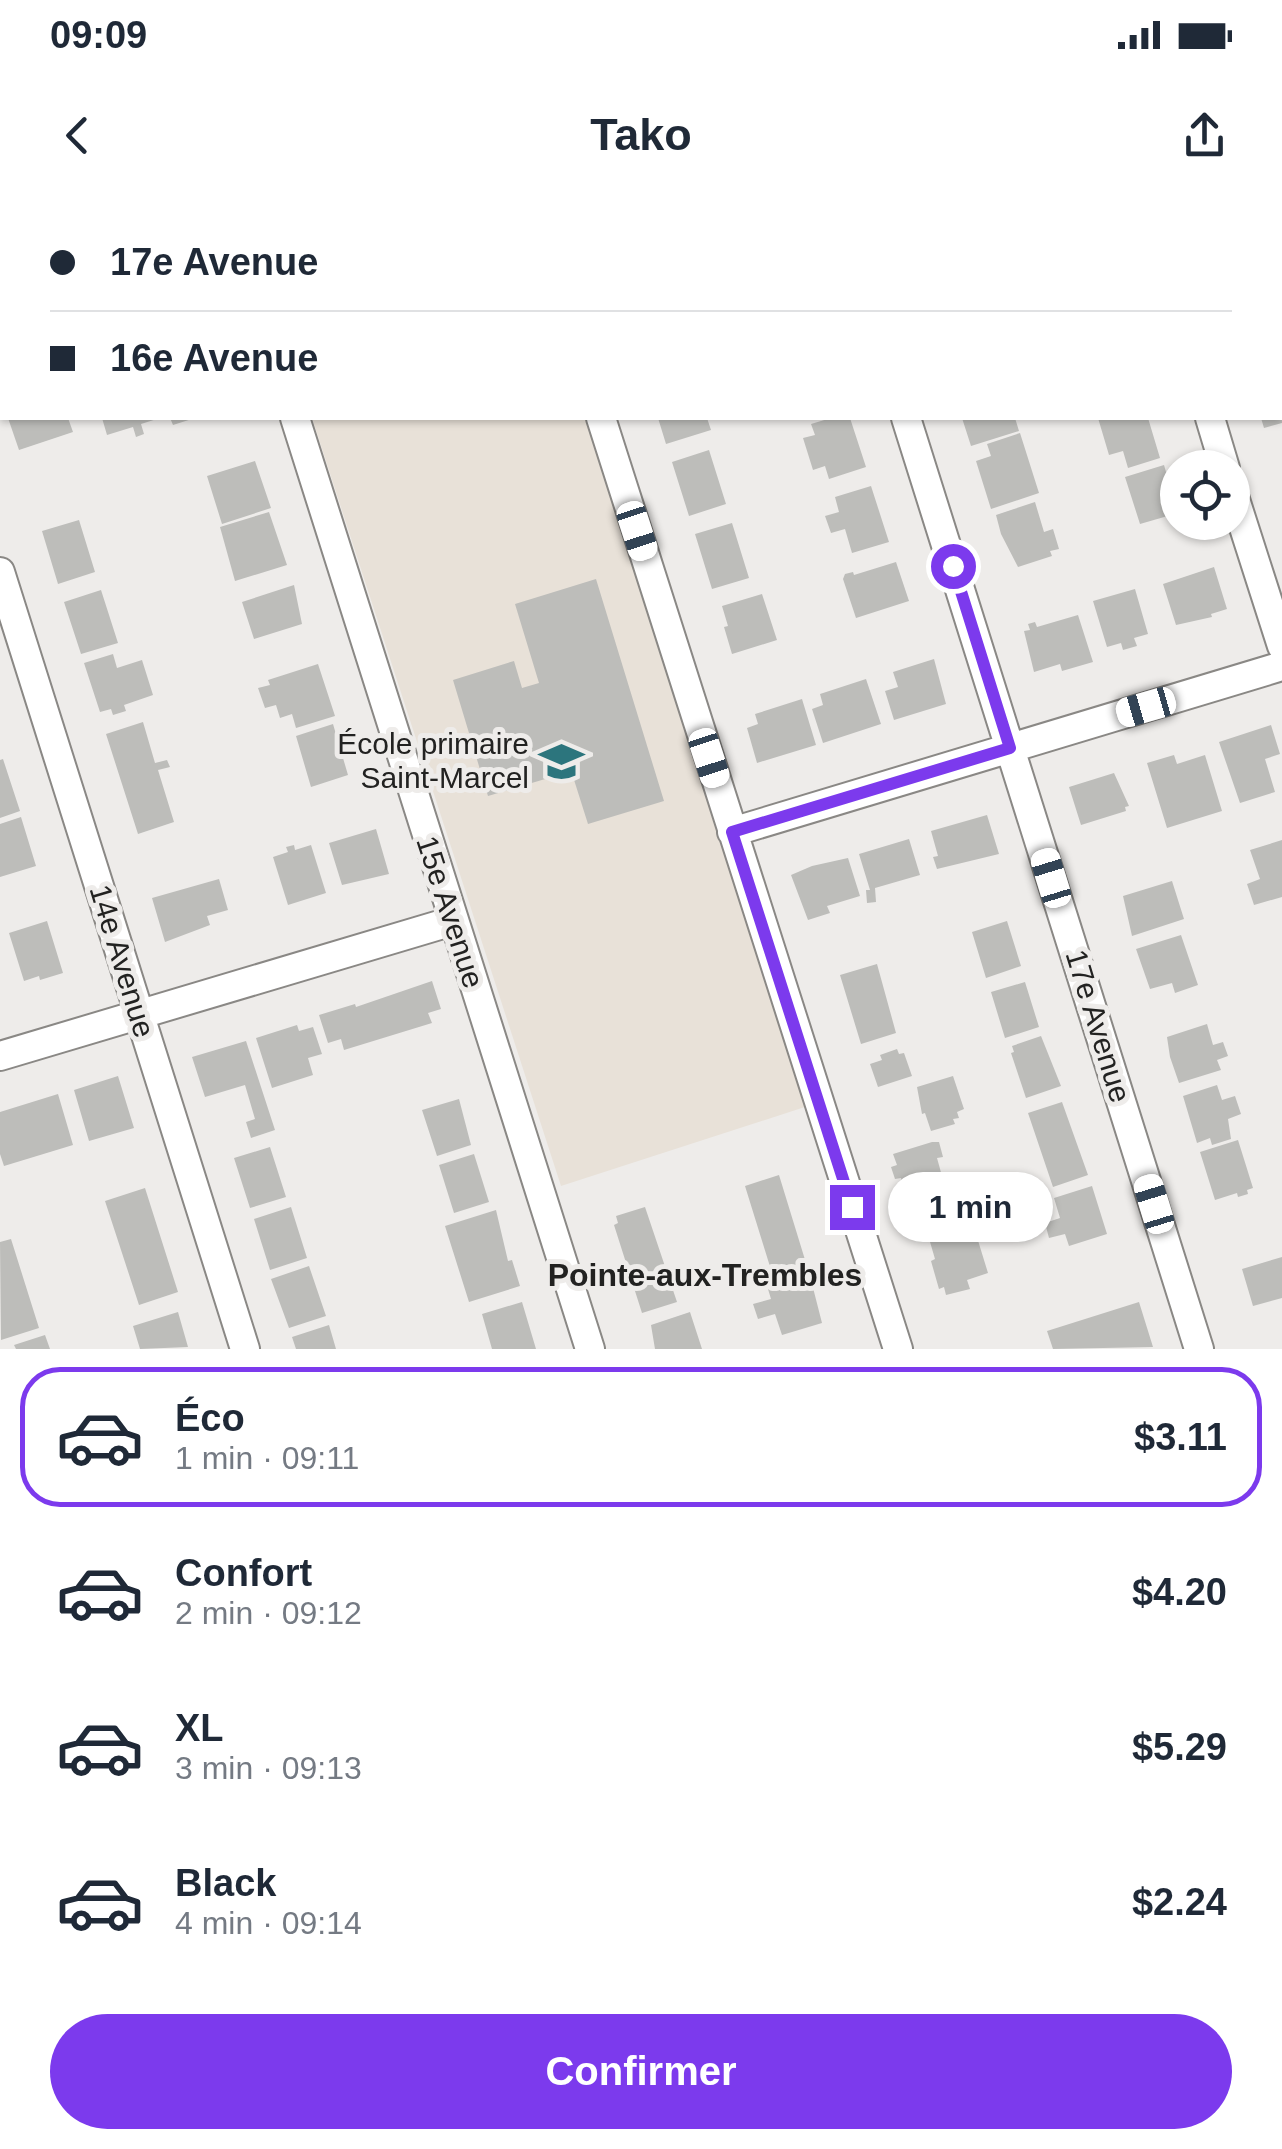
<!DOCTYPE html>
<html lang="fr">
<head>
<meta charset="utf-8">
<style>
  :root { --surface:#fff; --page:#f2f2f3; --text:#1f2937; --muted:#747a83; --line:#e0e1e3; --accent:#7c3aed }
  body { margin:0; font-family:Helvetica,sans-serif; background:var(--page); color:var(--text); height:100vh; display:flex; flex-direction:column; font-size:38px; white-space:nowrap }
  * { box-sizing:border-box; margin:0 }
  p { font-size:32px; color:var(--muted) }
  .icon { flex:none; width:55px; height:55px; fill:none; stroke:currentColor; stroke-width:2; stroke-linecap:round; stroke-linejoin:round }
  .map { position:relative; height:1149px; overflow:hidden }
  .panel { display:flex; flex-direction:column; background:var(--surface); flex:1 }
  .panel>* { flex:none }
  .guide { position:absolute; left:0px; top:0px; width:1282px; height:220px; box-shadow:0 2px 8px #0004; display:grid; align-content:center; height:220px; padding:0 50px; background:var(--surface) }
  .controls { position:absolute; left:1160px; top:250px; display:grid; gap:20px }
  .controls a { display:grid; place-items:center; width:90px; height:90px; border-radius:50%; background:var(--surface); box-shadow:0 2px 8px #0004; font-size:50px }
  .end { position:absolute; width:45px; height:45px; margin:-22px; border:12px solid #7c3aed; background:#fff; box-shadow:0 0 0 5px #fff }
  .from { border-radius:50% }
  .bubble { position:absolute; height:70px; border-radius:35px; background:var(--surface); box-shadow:0 2px 8px #0004; font-size:32px; font-weight:700; line-height:70px; text-align:center }
  .car { position:absolute; width:30px; height:60px; margin:-30px -15px; border-radius:12px; box-shadow:0 0 8px 2px #0007; background:linear-gradient(#fff 24%,#345 0 40%,#fff 0 76%,#345 0 86%,#fff 0) }
  .guide b { display:flex; align-items:center; gap:35px; height:95px; font-size:38px }
  .guide b+b { border-top:2px solid var(--line) }
  .guide i { width:25px; height:25px; background:var(--text) }
  ul { padding:18px 0 0; list-style:none }
  li { display:flex; align-items:center; gap:30px; height:140px; margin:0 20px 15px; padding:0 30px; border:5px solid transparent; border-radius:40px }
  li div { flex:1 }
  li b { display:block; font-size:38px }
  li em { font-style:normal; font-weight:700 }
  li.selected { border-color:var(--accent) }
  li>.icon { width:90px; height:90px; stroke-width:1.5 }
  .cta { display:flex; gap:20px; margin-top:auto; padding:20px 50px }
  .cta a { flex:1; height:115px; border-radius:60px; background:var(--accent); color:#fff; font-size:40px; font-weight:700; line-height:115px; text-align:center }
  .status { display:flex; justify-content:space-between; align-items:center; height:70px; padding:0 50px; background:var(--surface); direction:ltr }
  .status svg { height:28px; fill:currentColor }
  header { display:flex; justify-content:space-between; align-items:center; height:130px; padding:0 50px; background:var(--surface); font-size:45px; font-weight:700 }
  .map>svg:first-child { display:block }
  .built { fill:#e8e1d8 }
  .building { fill:#bdbdba }
  .lines { fill:none; stroke-linecap:round; stroke-linejoin:round }
  .minor-casing { stroke:#8a8885; stroke-width:32 }
  .minor { stroke:#fff; stroke-width:28 }
  .route { stroke:#7c3aed; stroke-width:12 }
  .labels { text-anchor:middle; stroke-width:10; stroke-linejoin:round; paint-order:stroke }
  .poi-label { font-size:30px; fill:#222221; stroke:#eeecea; text-anchor:end }
  .street-label { font-size:30px; fill:#222221; stroke:#eeecea }
  .neighbourhood-label { font-size:32px; font-weight:bold; fill:#222221; stroke:#eeecea }
</style>
</head>
<body>
<div class="status"><b>09:09</b><svg viewBox="0 0 49 12"><path d="M0 12V9h3v3zM5 12V6h3v6zM10 12V3h3v9zM15 12V0h3v12zM26 1h20v11H26zM47 4h2v5h-2z"/></svg></div>
<header><svg class="icon" aria-label="back" viewBox="0 0 24 24"><path d="M15 5l-7 7 7 7"/></svg>Tako<svg class="icon" aria-label="share" viewBox="0 0 24 24"><path d="M12 15V3M7 8l5-5 5 5M5 13v7h14v-7"/></svg></header>
<div class="map">
<svg width="1282" height="1149" viewBox="0 0 1282 1149">
  <rect width="100%" height="100%" fill="#eeecea"/>
  <!-- built -->
  <path class="built" d="M 312,218 L 589,218 L 811,905 L 561,986 Z"/>
  <!-- building -->
  <path class="building" d="M 8,218 L 68,218 L 73,232 L 19,250 Z
    M 102,218 L 160,218 L 141,224 L 144,234 L 136,237 L 133,227 L 107,235 Z
    M 170,218 L 195,218 L 173,225 Z
    M 658,218 L 707,218 L 711,230 L 666,244 Z
    M 831,218 L 850,218 L 866,267 L 829,279 L 825,266 L 813,270 L 803,238 L 815,235 L 811,224 Z
    M 962,218 L 1015,218 L 1019,231 L 971,246 Z
    M 1098,218 L 1148,218 L 1160,258 L 1128,268 L 1123,251 L 1109,255 Z
    M 1261,218 L 1282,218 L 1282,223 L 1264,228 Z
    M 1020,233 L 1039,293 L 991,309 L 976,261 L 991,256 L 987,244 Z
    M 709,250 L 726,304 L 689,316 L 672,262 Z
    M 255,261 L 271,308 L 222,324 L 207,276 Z
    M 1164,265 L 1178,313 L 1140,324 L 1125,277 Z
    M 871,286 L 889,342 L 852,353 L 845,329 L 831,333 L 825,316 L 839,312 L 835,297 Z
    M 1035,302 L 1044,332 L 1053,329 L 1059,349 L 1050,351 L 1052,356 L 1018,367 L 1001,334 L 996,315 Z
    M 269,312 L 287,365 L 235,381 L 220,327 Z
    M 79,320 L 95,372 L 58,384 L 42,331 Z
    M 732,323 L 749,378 L 712,389 L 695,334 Z
    M 896,362 L 909,401 L 856,418 L 843,379 L 845,374 L 853,372 L 854,375 Z
    M 1214,367 L 1227,409 L 1211,414 L 1212,417 L 1176,425 L 1163,384 Z
    M 596,379 L 664,601 L 588,624 L 563,545 L 544,550 L 552,577 L 488,596 L 453,480 L 514,461 L 522,488 L 539,483 L 515,404 Z
    M 294,385 L 302,424 L 254,439 L 242,402 Z
    M 1135,389 L 1148,434 L 1134,438 L 1137,446 L 1123,450 L 1121,443 L 1107,447 L 1093,401 Z
    M 101,390 L 118,443 L 81,454 L 64,402 Z
    M 762,394 L 777,440 L 732,454 L 724,427 L 728,426 L 722,406 Z
    M 1078,415 L 1093,462 L 1062,471 L 1060,464 L 1034,472 L 1024,431 L 1030,430 L 1028,424 L 1035,422 L 1037,427 Z
    M 113,454 L 117,468 L 142,460 L 153,495 L 124,505 L 126,511 L 113,515 L 111,509 L 100,512 L 84,463 Z
    M 934,459 L 946,504 L 894,520 L 885,491 L 898,487 L 893,472 Z
    M 318,464 L 335,516 L 296,528 L 292,514 L 280,518 L 276,505 L 265,508 L 258,488 L 270,485 L 268,480 Z
    M 866,479 L 881,524 L 823,543 L 812,509 L 823,505 L 820,494 Z
    M 802,499 L 816,545 L 757,563 L 747,528 L 758,524 L 755,514 Z
    M 143,522 L 155,563 L 167,560 L 170,567 L 158,570 L 174,622 L 138,634 L 106,534 Z
    M 333,524 L 348,575 L 311,587 L 296,536 Z
    M 1271,525 L 1280,554 L 1265,559 L 1275,592 L 1240,603 L 1219,542 Z
    M 1174,555 L 1177,564 L 1205,555 L 1222,611 L 1167,628 L 1147,563 Z
    M 3,559 L 20,611 L 0,618 L 0,560 Z
    M 1114,573 L 1129,606 L 1125,607 L 1126,611 L 1081,625 L 1069,587 Z
    M 987,615 L 999,654 L 937,669 L 933,657 L 938,656 L 931,631 Z
    M 21,617 L 36,666 L 0,677 L 0,624 Z
    M 376,629 L 389,674 L 342,685 L 329,643 Z
    M 909,639 L 920,675 L 875,688 L 876,702 L 867,703 L 866,690 L 870,690 L 859,654 Z
    M 1282,640 L 1282,697 L 1254,705 L 1247,684 L 1260,679 L 1250,650 Z
    M 294,645 L 295,650 L 311,645 L 326,693 L 288,705 L 273,657 L 288,652 L 286,647 Z
    M 848,658 L 860,696 L 827,706 L 830,713 L 808,720 L 791,675 L 812,666 Z
    M 219,679 L 228,710 L 207,716 L 210,725 L 165,742 L 152,698 Z
    M 1172,681 L 1184,719 L 1132,736 L 1123,696 Z
    M 47,721 L 63,773 L 40,780 L 39,776 L 24,781 L 9,733 Z
    M 1007,721 L 1021,766 L 986,778 L 972,732 Z
    M 1181,735 L 1198,785 L 1175,793 L 1172,783 L 1150,789 L 1136,749 Z
    M 877,764 L 896,833 L 861,844 L 840,775 Z
    M 432,781 L 441,809 L 428,813 L 432,823 L 344,850 L 341,839 L 328,843 L 319,815 L 355,804 L 356,807 Z
    M 1025,782 L 1039,827 L 1005,838 L 991,792 Z
    M 1207,824 L 1213,845 L 1223,842 L 1228,856 L 1217,860 L 1221,870 L 1179,883 L 1170,857 L 1167,837 Z
    M 297,825 L 299,831 L 313,827 L 322,854 L 308,858 L 313,875 L 272,888 L 256,838 Z
    M 1041,836 L 1061,886 L 1026,898 L 1011,853 L 1014,852 L 1012,846 Z
    M 246,841 L 275,930 L 251,938 L 246,922 L 255,919 L 245,885 L 205,897 L 192,857 Z
    M 897,849 L 899,854 L 904,853 L 912,876 L 878,887 L 870,864 L 882,860 L 880,855 Z
    M 118,876 L 134,928 L 89,941 L 74,890 Z
    M 953,876 L 964,909 L 957,912 L 959,918 L 953,919 L 955,924 L 931,931 L 925,913 L 922,914 L 917,887 Z
    M 1217,885 L 1222,900 L 1235,896 L 1241,914 L 1228,919 L 1231,939 L 1212,945 L 1210,938 L 1197,943 L 1183,896 Z
    M 58,894 L 73,945 L 4,966 L 0,954 L 0,912 Z
    M 459,899 L 471,945 L 437,956 L 422,910 Z
    M 1062,902 L 1088,975 L 1053,987 L 1028,913 Z
    M 1238,940 L 1253,988 L 1247,990 L 1248,994 L 1238,997 L 1237,993 L 1215,1000 L 1200,952 Z
    M 932,942 L 939,942 L 943,957 L 937,958 L 942,976 L 904,988 L 901,978 L 895,979 L 891,967 L 897,965 L 893,954 Z
    M 270,947 L 286,997 L 250,1008 L 234,958 Z
    M 474,954 L 489,1002 L 454,1013 L 439,965 Z
    M 779,975 L 806,1063 L 772,1073 L 745,986 Z
    M 1092,986 L 1107,1034 L 1069,1046 L 1065,1034 L 1049,1038 L 1045,1023 L 1060,1018 L 1054,998 Z
    M 145,988 L 178,1092 L 139,1105 L 105,1001 Z
    M 291,1007 L 307,1058 L 270,1070 L 254,1019 Z
    M 645,1007 L 677,1102 L 642,1113 L 614,1025 L 618,1023 L 616,1016 Z
    M 496,1010 L 508,1061 L 512,1060 L 520,1086 L 469,1102 L 445,1026 Z
    M 972,1021 L 988,1073 L 967,1080 L 970,1089 L 946,1095 L 944,1087 L 939,1089 L 931,1061 L 935,1059 L 928,1035 Z
    M 11,1039 L 39,1128 L 1,1140 L 0,1042 Z
    M 1282,1057 L 1282,1098 L 1253,1106 L 1242,1069 Z
    M 309,1066 L 326,1116 L 289,1128 L 271,1079 Z
    M 810,1076 L 822,1123 L 782,1135 L 775,1114 L 758,1119 L 753,1104 L 771,1099 L 768,1089 Z
    M 522,1102 L 536,1149 L 492,1149 L 482,1114 Z
    M 1139,1102 L 1153,1147 L 1053,1149 L 1047,1131 Z
    M 178,1112 L 188,1147 L 140,1149 L 133,1126 Z
    M 690,1112 L 702,1149 L 655,1149 L 651,1125 Z
    M 329,1125 L 336,1149 L 296,1149 L 292,1137 Z
    M 45,1135 L 50,1149 L 16,1149 L 14,1145 Z"/>
  <g class="lines">
    <defs>
      <path id="minor" d="M 227,0 L 227,2
        M 838,0 L 839,2
        M 1141,0 L 1142,2
        M 510,2 L 518,0
        M 0,159 L 2,158
        M 295,218 L 590,1149
        M 601,218 L 898,1149
        M 906,218 L 1199,1149
        M 1210,218 L 1225,268
        M 1232,290 L 1282,446
        M 0,372 L 245,1149
        M 732,632 L 1282,466
        M 0,856 L 453,721"/>
    </defs>
    <!-- minor casing -->
    <use href="#minor" class="minor-casing"/>
    <!-- minor -->
    <use href="#minor" class="minor"/>
  </g>
  <g class="lines">
    <!-- route -->
    <path class="route" d="M 852,1007 L 732,632 L 1010,548 L 953,366"/>
  </g>
  <!-- icons -->
  <defs>
    <symbol id="school-bare" viewBox="-9 -9 18 18"><path d="M0-5L7-2L0 1L-7-2ZM-4 1L0 2.5L4 1V4Q0 6-4 4Z" fill="#2c757d" stroke="#eeecea" stroke-width="2.5" paint-order="stroke"/></symbol>
  </defs>
  <g fill-rule="evenodd">
    <use href="#school-bare" x="530" y="530" width="63" height="63"/>
  </g>
  <g class="labels">
    <!-- poi labels -->
    <g class="poi-label">
      <text x="529" y="554">École primaire<tspan x="529" dy="34">Saint-Marcel</tspan></text>
    </g>
    <!-- street labels -->
    <g class="street-label">
      <text transform="translate(450 712) rotate(72)" y="10">15e Avenue</text>
      <text transform="translate(122 761) rotate(73)" y="10">14e Avenue</text>
      <text transform="translate(1098 826) rotate(73)" y="10">17e Avenue</text>
    </g>
    <!-- neighbourhood labels -->
    <g class="neighbourhood-label">
      <text x="705" y="1086">Pointe-aux-Trembles</text>
    </g>
  </g>
</svg>
<div class="controls">
<a><svg class="icon" aria-label="locate" viewBox="0 0 24 24"><circle cx="12" cy="12" r="6"/><path d="M12 2v4M12 18v4M2 12h4M18 12h4"/></svg></a>
</div>
<i class="end from" style="left:953px;top:366px"></i>
<i class="end" style="left:852px;top:1007px"></i>
<div class="bubble" style="left:888px;top:972px;width:165px">1 min</div>
<i class="car" style="left:637px;top:331px;rotate:162deg"></i>
<i class="car" style="left:1146px;top:507px;rotate:254deg"></i>
<i class="car" style="left:709px;top:558px;rotate:162deg"></i>
<i class="car" style="left:1051px;top:678px;rotate:343deg"></i>
<i class="car" style="left:1154px;top:1004px;rotate:343deg"></i>
<div class="guide">
<b><i class="from"></i>17e Avenue</b>
<b><i></i>16e Avenue</b>
</div>
</div>
<section class="panel">
<ul>
<li class="selected"><svg class="icon" aria-label="car" viewBox="0 0 24 24"><path d="M5 17H2v-5l4-1 3-4h7l3 4 3 1v5h-3M9 17h6M6 11h13"/><circle cx="7" cy="17" r="2"/><circle cx="17" cy="17" r="2"/></svg><div><b>Éco</b><p>1 min · 09:11</p></div><em>$3.11</em></li>
<li><svg class="icon" aria-label="car" viewBox="0 0 24 24"><path d="M5 17H2v-5l4-1 3-4h7l3 4 3 1v5h-3M9 17h6M6 11h13"/><circle cx="7" cy="17" r="2"/><circle cx="17" cy="17" r="2"/></svg><div><b>Confort</b><p>2 min · 09:12</p></div><em>$4.20</em></li>
<li><svg class="icon" aria-label="car" viewBox="0 0 24 24"><path d="M5 17H2v-5l4-1 3-4h7l3 4 3 1v5h-3M9 17h6M6 11h13"/><circle cx="7" cy="17" r="2"/><circle cx="17" cy="17" r="2"/></svg><div><b>XL</b><p>3 min · 09:13</p></div><em>$5.29</em></li>
<li><svg class="icon" aria-label="car" viewBox="0 0 24 24"><path d="M5 17H2v-5l4-1 3-4h7l3 4 3 1v5h-3M9 17h6M6 11h13"/><circle cx="7" cy="17" r="2"/><circle cx="17" cy="17" r="2"/></svg><div><b>Black</b><p>4 min · 09:14</p></div><em>$2.24</em></li>
</ul>
<div class="cta"><a>Confirmer</a></div>
</section>
</body>
</html>
